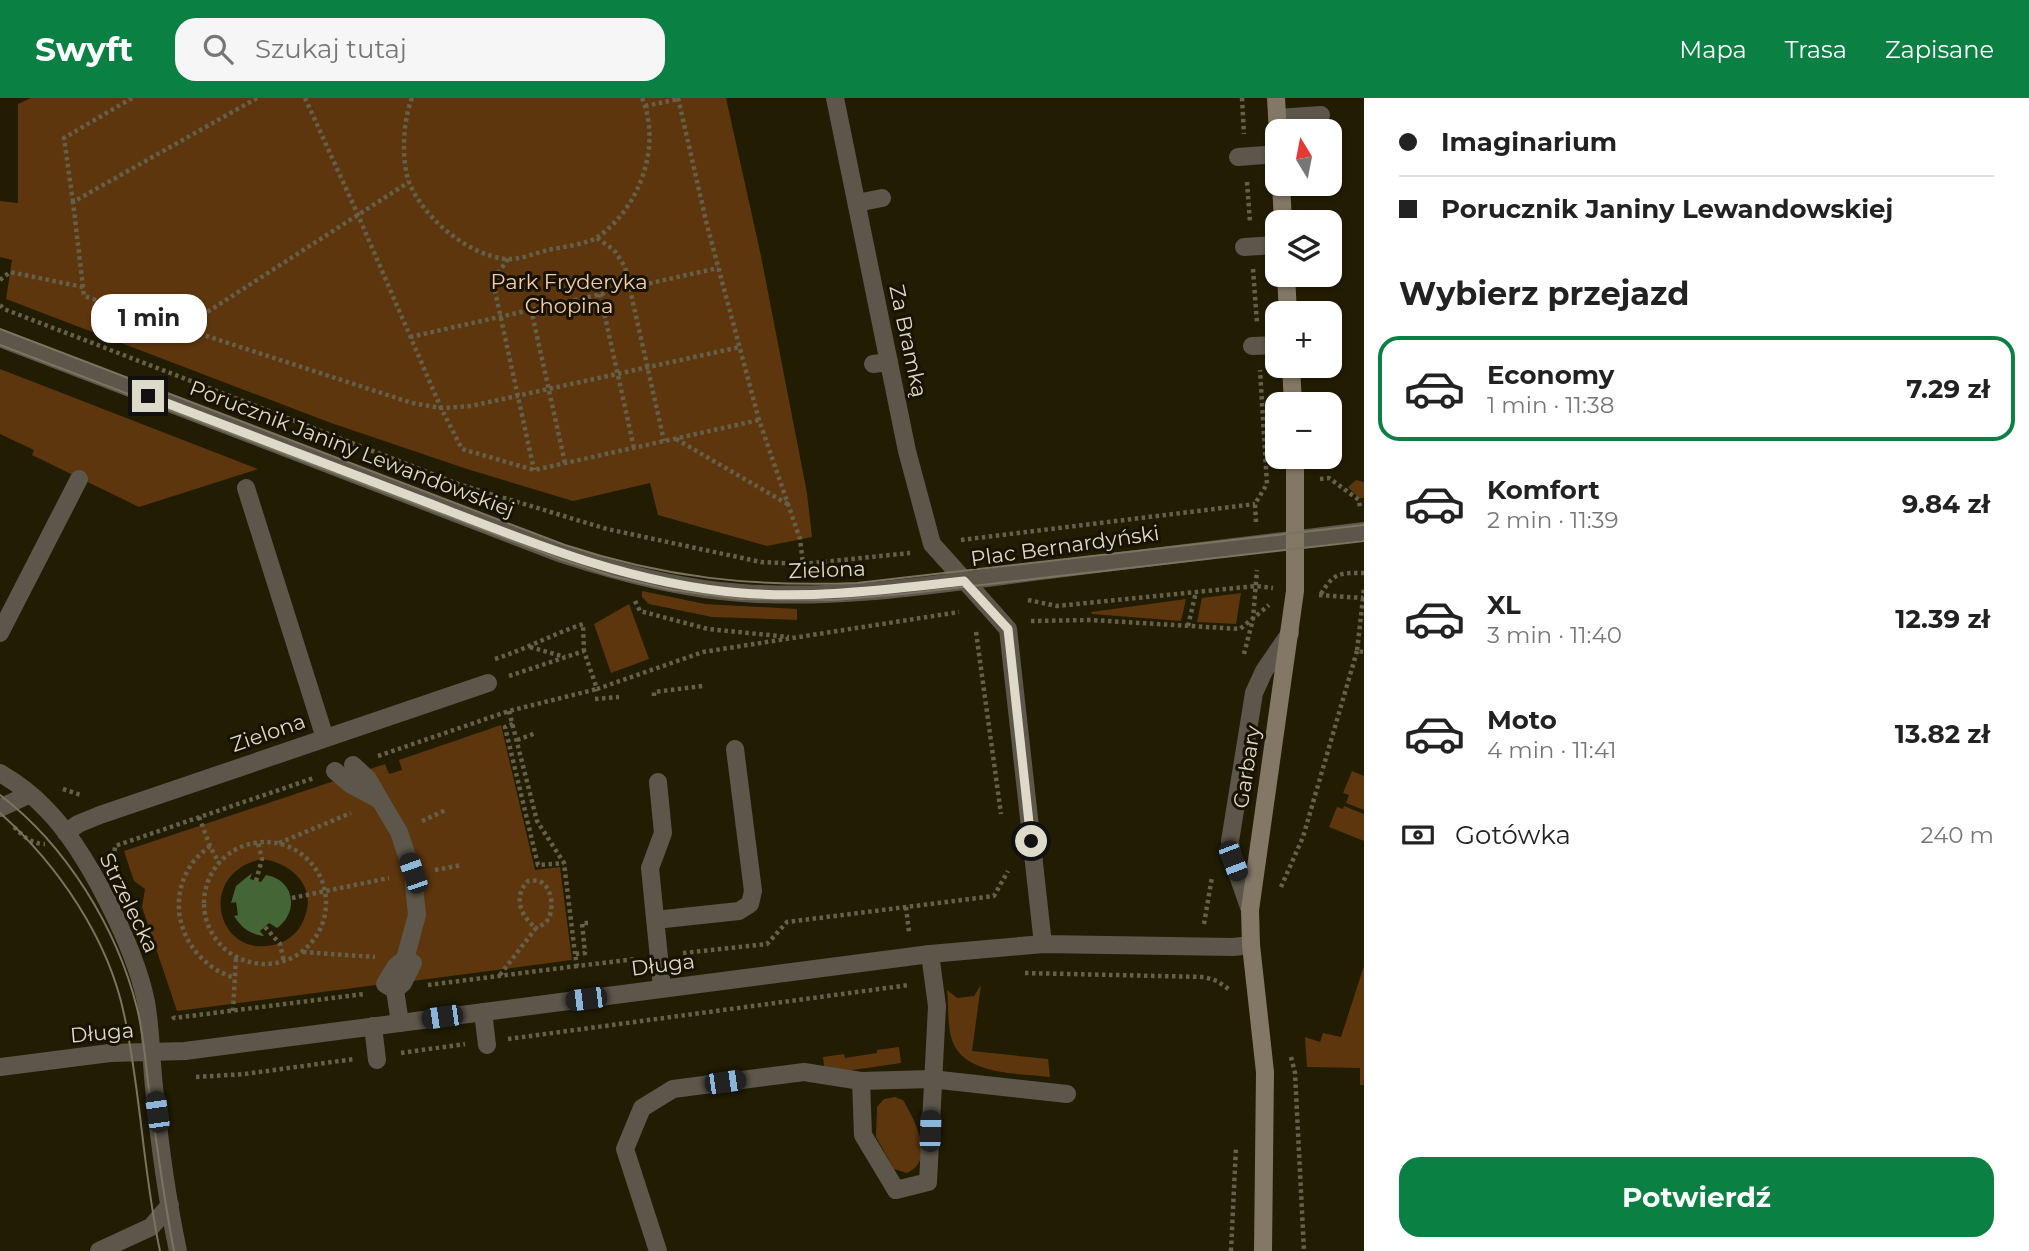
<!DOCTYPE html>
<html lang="pl">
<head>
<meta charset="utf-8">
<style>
  :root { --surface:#fff; --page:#f6f6f6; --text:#222; --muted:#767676; --line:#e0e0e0; --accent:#0b8043 }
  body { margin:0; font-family:Montserrat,sans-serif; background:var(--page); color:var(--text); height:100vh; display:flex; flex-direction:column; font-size:26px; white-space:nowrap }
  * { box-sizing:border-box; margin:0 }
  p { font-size:23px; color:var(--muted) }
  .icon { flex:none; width:38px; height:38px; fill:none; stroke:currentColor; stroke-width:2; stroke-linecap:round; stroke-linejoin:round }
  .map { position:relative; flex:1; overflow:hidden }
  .side { display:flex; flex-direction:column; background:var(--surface); width:665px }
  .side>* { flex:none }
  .top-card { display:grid; align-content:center; height:154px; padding:0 35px; background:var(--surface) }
  .needle { width:46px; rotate:350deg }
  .controls { position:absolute; left:1265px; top:21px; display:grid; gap:14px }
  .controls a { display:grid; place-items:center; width:77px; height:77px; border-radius:14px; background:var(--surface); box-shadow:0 2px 5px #0004; font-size:35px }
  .end { position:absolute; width:32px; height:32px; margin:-16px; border:9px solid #dddaca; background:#111; box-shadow:0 0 0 4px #111 }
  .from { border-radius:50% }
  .bubble { position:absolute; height:49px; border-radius:21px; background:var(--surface); box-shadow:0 2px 5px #0004; font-size:23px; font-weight:700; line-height:49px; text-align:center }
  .car { position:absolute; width:21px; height:42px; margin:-21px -10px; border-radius:9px; box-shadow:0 0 5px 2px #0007; background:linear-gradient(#222 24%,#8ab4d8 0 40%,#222 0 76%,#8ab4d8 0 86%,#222 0) }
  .top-card b { display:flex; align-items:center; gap:24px; height:66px; font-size:26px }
  .top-card b+b { border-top:2px solid var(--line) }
  .top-card i { width:18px; height:18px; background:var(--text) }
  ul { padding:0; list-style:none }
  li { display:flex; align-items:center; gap:21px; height:105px; margin:0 14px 10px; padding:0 21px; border:4px solid transparent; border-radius:21px }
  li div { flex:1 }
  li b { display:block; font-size:26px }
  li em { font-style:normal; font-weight:700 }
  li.current { border-color:var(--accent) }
  li>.icon { width:63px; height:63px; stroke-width:1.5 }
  h2 { padding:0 35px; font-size:32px; line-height:84px }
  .pay { display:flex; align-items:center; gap:18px; height:77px; padding:0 35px; font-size:26px }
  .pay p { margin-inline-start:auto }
  .primary-button { display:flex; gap:14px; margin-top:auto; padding:14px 35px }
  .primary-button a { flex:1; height:80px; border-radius:21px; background:var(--accent); color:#fff; font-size:28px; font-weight:700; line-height:80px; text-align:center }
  header { display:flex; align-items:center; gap:42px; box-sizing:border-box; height:98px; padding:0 35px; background:var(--accent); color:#fff }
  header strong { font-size:33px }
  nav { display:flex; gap:38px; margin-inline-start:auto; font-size:24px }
  .search { width:490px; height:63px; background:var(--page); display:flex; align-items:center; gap:18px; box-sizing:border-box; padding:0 24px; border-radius:21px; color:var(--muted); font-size:26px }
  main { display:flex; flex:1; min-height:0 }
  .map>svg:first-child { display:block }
  .green { fill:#5d360d; fill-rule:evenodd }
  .water { fill:#446536 }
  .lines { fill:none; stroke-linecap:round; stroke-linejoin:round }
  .path { stroke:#65604a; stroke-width:4.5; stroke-dasharray:3.5 3.5; stroke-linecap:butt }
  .lane { stroke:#5d574b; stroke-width:18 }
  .street { stroke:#5d574b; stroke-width:18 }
  .secondary { stroke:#837866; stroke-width:18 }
  .tram { stroke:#797560; stroke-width:2 }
  .route { stroke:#dddaca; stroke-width:9 }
  .labels { text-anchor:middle; stroke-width:6; stroke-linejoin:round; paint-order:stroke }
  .park-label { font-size:21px; fill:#f6cca9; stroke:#181300 }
  .street-label { font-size:21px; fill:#dddaca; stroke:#181300 }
</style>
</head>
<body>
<header>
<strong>Swyft</strong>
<div class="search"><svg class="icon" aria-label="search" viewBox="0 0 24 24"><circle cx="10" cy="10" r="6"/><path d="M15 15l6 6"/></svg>Szukaj tutaj</div>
<nav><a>Mapa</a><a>Trasa</a><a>Zapisane</a></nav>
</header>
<main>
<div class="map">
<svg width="1364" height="1153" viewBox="0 0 1364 1153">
  <rect width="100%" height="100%" fill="#211c02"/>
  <!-- green -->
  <path class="green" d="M 31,0 L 726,0 L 761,158 L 807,395 L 812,439 L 767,448 L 658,417 L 650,385 L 573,403 L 467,371 L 331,325 L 6,201 L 12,162 L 0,159 L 0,103 L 18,105 L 18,6 Z
    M 0,271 L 258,371 L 139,409 L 32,357 L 34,352 L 0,336 Z
    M 1356,382 L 1364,384 L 1364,400 L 1359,400 L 1348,389 Z
    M 642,493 L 705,506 L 797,511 L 797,522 L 712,519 L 649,506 L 642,499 Z
    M 1241,495 L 1236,526 L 1197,524 L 1202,500 Z
    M 1186,501 L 1181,523 L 1092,516 L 1091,514 Z
    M 629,506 L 649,561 L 611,575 L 594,526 Z
    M 501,627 L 535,772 L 560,769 L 572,862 L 413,883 L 385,873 L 376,887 L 177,913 L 142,809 L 145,791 L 134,783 L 124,753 L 385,666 L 389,676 L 402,672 L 399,662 ZM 262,761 C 291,765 318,788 304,821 C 299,834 288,844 273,847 C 217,860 195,776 262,761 Z
    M 1352,673 L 1364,678 L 1364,712 L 1346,705 L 1349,697 L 1343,695 Z
    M 1344,708 L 1364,716 L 1364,743 L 1329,729 L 1337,709 L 1343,711 Z
    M 1364,868 L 1364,987 L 1360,987 L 1360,970 L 1307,969 L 1305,939 L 1320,944 L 1323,935 L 1341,939 Z
    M 981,887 L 972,953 L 1048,961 L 1050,979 C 1019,975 964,978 952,942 C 947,927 949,907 947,892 L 957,900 L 974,898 Z
    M 899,949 L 901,965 L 846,973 L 824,968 L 823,959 L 844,956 L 845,960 L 877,955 L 877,952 Z
    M 895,999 L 903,1002 C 914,1021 937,1062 907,1075 L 894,1071 L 876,1039 L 877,1009 L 884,1001 Z"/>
  <!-- water -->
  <path class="water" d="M 252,775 L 250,781 L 261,784 L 266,777 C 295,782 299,814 277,830 L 269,825 L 260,833 L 264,838 C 249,836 242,830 234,818 L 238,817 L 236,804 L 231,805 L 236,788 Z"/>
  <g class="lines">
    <!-- path -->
    <path class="path" d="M 257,0 L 73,104 L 84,198 L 412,305 L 441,310 L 471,308 L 740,249
      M 305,0 L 358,117 L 441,310 L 462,351 L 534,372 L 759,322
      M 412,0 C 403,22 401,62 409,84 C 423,120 468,157 506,161 C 519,162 536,155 548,152 C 561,149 589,146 599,138 C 640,109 662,47 642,0
      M 678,0 L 707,127 L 759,322 L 800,441 L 803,466
      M 1242,0 L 1244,36
      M 645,8 L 679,1
      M 1247,84 L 1250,124
      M 73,104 L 64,40 L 132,0
      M 597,140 L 614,152 L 625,169 L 664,343
      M 508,161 L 496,178 L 495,193 L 534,372
      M 1253,171 L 1257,225
      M 0,182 L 10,174 L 83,189
      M 600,196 L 634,350
      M 0,207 L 4,211 L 461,387 L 607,431 L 761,464 L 803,466 L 910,455
      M 531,211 L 565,365
      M 184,229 L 409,84
      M 410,239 L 718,170
      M 676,341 L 789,407
      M 1320,381 L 1329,380 L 1359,402 L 1360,410
      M 1256,424 L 1255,406 L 1267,386 L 1260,272
      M 961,442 L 1255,406
      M 1321,496 C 1334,474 1340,475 1364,475
      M 1319,497 L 1363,500 L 1364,489
      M 1363,500 L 1357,553 L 1364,554
      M 1028,502 L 1057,508 L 1256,488 L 1273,490
      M 635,503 L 640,513 L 708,531 L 789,539
      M 1031,523 L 1091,522 L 1240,531 L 1269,507
      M 1188,528 L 1196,494
      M 976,534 L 1001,716
      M 530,549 L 565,559
      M 1244,556 L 1253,521 L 1257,472
      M 495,561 C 526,551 553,536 583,526 L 584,553
      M 509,578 L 584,553 L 597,591 L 703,554 L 959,514
      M 654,598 L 654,594 L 703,588
      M 595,601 L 619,599
      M 509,613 L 537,723 L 564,765 L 575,856
      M 513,626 L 505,629 L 538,767 L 564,765
      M 517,642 L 536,635
      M 378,658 L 509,613 L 597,591
      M 63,691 L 81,697
      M 199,719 L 210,748 L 219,765
      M 422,723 L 446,712
      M 14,729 C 23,738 31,746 45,746
      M204 805a61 61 0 1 1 122 0a61 61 0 1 1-122 0Z
      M 279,745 L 351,715
      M 210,748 C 203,754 195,760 191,767 C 162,811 188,866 235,880
      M 114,760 L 115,748 L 314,680
      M 435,772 L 462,767
      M 256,783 L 262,761 L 258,745
      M 1281,789 L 1303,739 L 1357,553
      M 292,800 L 389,780
      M 906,809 L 909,834
      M 588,825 L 582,825 L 585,855 L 575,856 L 577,868 L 636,861
      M 1204,826 L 1212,779
      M 265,829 L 280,846 L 284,864
      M 303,854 L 375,859
      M 683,855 L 767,846 L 787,824 L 994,798 L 1008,773
      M 1025,875 L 1204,879 L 1217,883 L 1230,892
      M 500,877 L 536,830 C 520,818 513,798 528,783 C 530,783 537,782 539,783 C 553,788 555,814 546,824 C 543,827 539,828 536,830
      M 428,887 L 577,868
      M 233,913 L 236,859
      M 173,918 L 174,920 L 364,896
      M 508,941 L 909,887
      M 401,955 L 465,946
      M 1291,959 L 1295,975 L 1304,1153
      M 196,979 L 245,976 L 354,961
      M 1231,1153 L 1236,1049"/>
    <!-- lane -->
    <path class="lane" d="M 1277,20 L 1321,17
      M 1238,59 L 1278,56
      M 857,105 L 882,100
      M 1244,149 L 1278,147
      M 1330,233 L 1333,233
      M 0,240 L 562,456 C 620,475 681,491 742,495 C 845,502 947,485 1048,472 C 1154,459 1259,446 1364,433
      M 1252,248 L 1278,247
      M 873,266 L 889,264
      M 246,390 L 325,640
      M 0,535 L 79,381
      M 353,667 L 368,681 L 380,702
      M 335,673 L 350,686 L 380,702 L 399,734 L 413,776 L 417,817 L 405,861 L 396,868 L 385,886 L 395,892
      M 658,684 L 663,735 L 650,770 L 662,890
      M 1250,812 L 1233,763 L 1230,743 L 1254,595 L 1264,573 L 1290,535
      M 655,822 L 739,813 L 750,806 L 753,793 L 735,651
      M 483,914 L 487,947
      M 400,925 L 395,892 L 403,885 L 413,865 L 405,861
      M 373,928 L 377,962
      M 861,983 L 863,1037 L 896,1092 L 928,1084 L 937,908 L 930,856
      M 658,1153 L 625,1051 L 642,1010 L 673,991 L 804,974 L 861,983 L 931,981 L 1067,996"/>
    <!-- street -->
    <path class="street" d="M 835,0 L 907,353 L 932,446 L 1008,531 L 1043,846
      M 0,675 C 17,685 33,697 46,711 C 86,751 135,849 146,904 C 151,932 151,961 154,989 C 159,1042 167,1101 178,1153
      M 0,710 L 30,696
      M 66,735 L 78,726 L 100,717 L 488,585
      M 0,969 L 110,955 L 185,953 L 930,856 L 1043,846 L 1233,849 L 1251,847
      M 99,1153 L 151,1129 L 170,1107"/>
    <!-- secondary -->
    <path class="secondary" d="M 1276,0 L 1278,34
      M 1281,86 L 1283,124
      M 1286,177 L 1288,215
      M 1291,268 L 1293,306
      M 1263,1153 L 1265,974 L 1251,847 L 1250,812 L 1295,493 L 1295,359"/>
    <!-- tram -->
    <path class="tram" d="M 0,231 L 565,447 C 665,480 753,489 857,485 L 1364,427
      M 0,247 L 560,461 L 612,478 L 672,492 L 740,501 L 834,502 L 903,496 L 1364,443
      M 0,697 C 66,747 117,830 137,910 C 143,934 145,959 148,984 C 156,1040 163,1097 174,1153
      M 0,715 C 58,767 108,840 124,916 C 141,994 143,1075 160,1153"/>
  </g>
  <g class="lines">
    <!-- route -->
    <path class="route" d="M 148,298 C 241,333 333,369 426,404 C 529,444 630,486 741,495 C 816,501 889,491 964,483 L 1008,531 L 1031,743"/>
  </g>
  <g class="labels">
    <!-- park labels -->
    <g class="park-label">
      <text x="569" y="191">Park Fryderyka<tspan x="569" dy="24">Chopina</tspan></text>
    </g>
    <!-- street labels -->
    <g class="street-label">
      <text transform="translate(908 243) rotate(78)" y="7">Za Bramką</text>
      <text transform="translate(352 351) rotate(21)" y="7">Porucznik Janiny Lewandowskiej</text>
      <text transform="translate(1065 448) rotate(-8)" y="7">Plac Bernardyński</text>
      <text transform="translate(827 472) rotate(-2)" y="7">Zielona</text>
      <text transform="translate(268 635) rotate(-19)" y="7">Zielona</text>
      <text transform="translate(1247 669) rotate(-81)" y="7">Garbary</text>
      <text transform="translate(129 805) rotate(64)" y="7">Strzelecka</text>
      <text transform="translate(663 867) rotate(-7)" y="7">Długa</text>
      <text transform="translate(102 935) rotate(-5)" y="7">Długa</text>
    </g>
  </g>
</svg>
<div class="controls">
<a><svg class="needle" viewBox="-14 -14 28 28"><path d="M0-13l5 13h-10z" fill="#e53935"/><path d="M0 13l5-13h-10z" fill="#767676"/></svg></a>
<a><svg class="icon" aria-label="layers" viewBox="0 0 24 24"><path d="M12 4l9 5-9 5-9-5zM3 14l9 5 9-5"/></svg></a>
<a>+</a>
<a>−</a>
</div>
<i class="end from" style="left:1031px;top:743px"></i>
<i class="end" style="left:148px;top:298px"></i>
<div class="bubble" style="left:91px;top:196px;width:116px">1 min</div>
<i class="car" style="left:1233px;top:763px;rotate:159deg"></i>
<i class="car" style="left:413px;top:775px;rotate:341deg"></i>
<i class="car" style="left:586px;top:901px;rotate:263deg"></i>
<i class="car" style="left:442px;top:919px;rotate:262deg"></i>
<i class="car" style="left:725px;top:984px;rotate:82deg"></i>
<i class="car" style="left:157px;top:1014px;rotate:352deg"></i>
<i class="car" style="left:930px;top:1033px;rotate:2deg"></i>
</div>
<section class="side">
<div class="top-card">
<b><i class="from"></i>Imaginarium</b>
<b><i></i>Porucznik Janiny Lewandowskiej</b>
</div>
<h2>Wybierz przejazd</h2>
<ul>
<li class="current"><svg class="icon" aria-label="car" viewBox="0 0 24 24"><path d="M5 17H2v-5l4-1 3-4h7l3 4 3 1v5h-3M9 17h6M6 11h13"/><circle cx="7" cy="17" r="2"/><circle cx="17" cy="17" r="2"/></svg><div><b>Economy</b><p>1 min · 11:38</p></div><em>7.29 zł</em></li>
<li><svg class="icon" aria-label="car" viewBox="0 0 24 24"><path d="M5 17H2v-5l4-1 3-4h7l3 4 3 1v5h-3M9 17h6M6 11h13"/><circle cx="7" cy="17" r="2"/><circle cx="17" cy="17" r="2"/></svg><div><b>Komfort</b><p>2 min · 11:39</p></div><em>9.84 zł</em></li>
<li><svg class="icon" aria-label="car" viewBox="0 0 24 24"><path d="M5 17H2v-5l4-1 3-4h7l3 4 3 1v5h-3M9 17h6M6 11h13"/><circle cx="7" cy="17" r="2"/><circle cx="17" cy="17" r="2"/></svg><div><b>XL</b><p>3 min · 11:40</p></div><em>12.39 zł</em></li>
<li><svg class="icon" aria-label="car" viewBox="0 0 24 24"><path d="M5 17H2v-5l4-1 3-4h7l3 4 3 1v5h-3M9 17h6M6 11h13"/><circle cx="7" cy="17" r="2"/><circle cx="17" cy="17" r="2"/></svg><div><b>Moto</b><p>4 min · 11:41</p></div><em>13.82 zł</em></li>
</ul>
<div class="pay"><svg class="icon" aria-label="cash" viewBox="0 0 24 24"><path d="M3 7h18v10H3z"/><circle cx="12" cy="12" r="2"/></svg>Gotówka<p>240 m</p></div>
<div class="primary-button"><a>Potwierdź</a></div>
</section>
</main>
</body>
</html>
